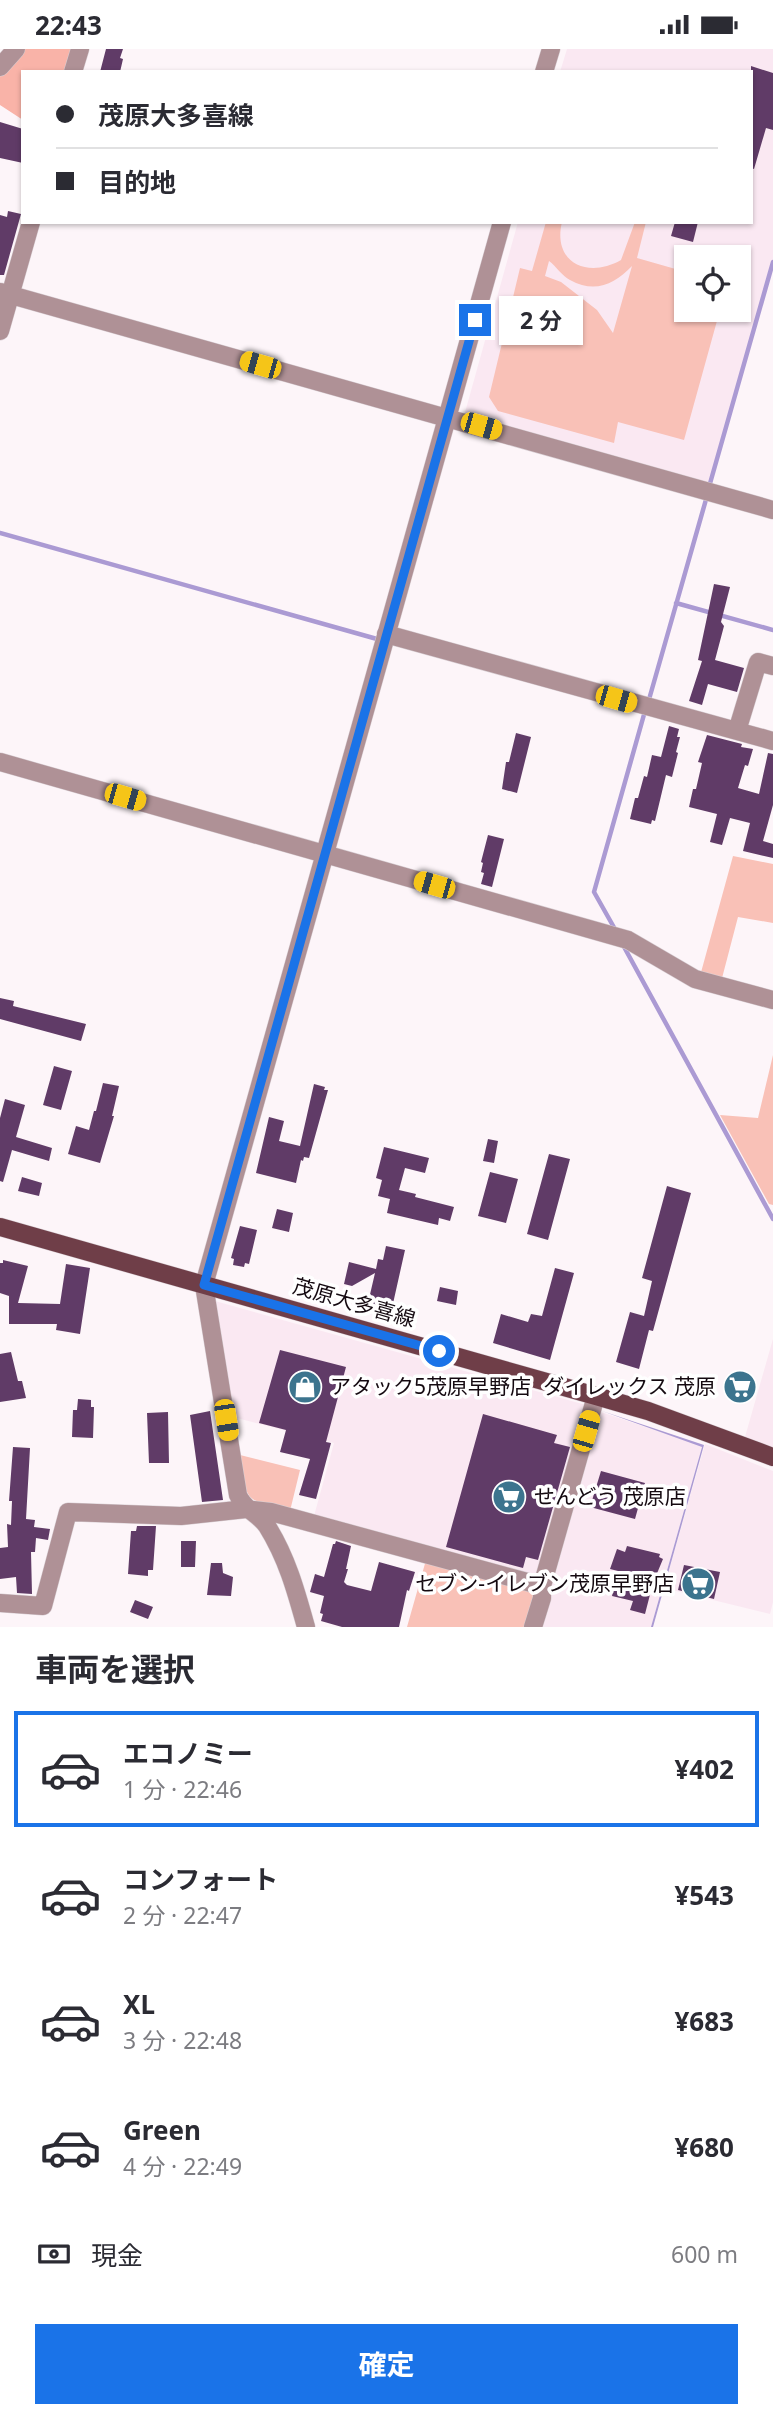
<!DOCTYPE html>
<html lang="ja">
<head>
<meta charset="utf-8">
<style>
  :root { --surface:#fff; --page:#f2f2f3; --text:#2b2b33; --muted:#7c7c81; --line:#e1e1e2; --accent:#1a73e8 }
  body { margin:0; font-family:"Noto Sans","Noto Sans JP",sans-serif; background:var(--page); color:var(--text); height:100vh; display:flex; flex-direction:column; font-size:26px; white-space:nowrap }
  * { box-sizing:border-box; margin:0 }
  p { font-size:23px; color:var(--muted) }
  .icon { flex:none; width:38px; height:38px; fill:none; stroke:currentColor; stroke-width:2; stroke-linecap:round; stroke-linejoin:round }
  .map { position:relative; height:1578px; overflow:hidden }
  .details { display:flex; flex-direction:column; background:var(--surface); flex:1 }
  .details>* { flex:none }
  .top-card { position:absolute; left:21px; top:21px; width:732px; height:154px; border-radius:0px; box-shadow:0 2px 5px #0004; display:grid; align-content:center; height:154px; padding:0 35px; background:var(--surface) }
  .buttons { position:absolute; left:674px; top:196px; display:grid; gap:14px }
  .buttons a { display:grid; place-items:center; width:77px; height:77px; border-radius:0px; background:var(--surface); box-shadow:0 2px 5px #0004; font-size:35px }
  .end { position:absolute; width:32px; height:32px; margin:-16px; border:9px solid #1a73e8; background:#fff; box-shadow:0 0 0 4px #fff }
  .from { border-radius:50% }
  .bubble { position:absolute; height:49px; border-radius:0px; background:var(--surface); box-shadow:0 2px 5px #0004; font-size:23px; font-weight:700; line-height:49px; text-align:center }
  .car { position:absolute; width:21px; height:42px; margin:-21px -10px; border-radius:9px; box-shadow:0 0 5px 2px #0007; background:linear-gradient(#f5c518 24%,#345 0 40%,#f5c518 0 76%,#345 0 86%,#f5c518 0) }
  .top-card b { display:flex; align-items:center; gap:24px; height:66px; font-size:26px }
  .top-card b+b { border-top:2px solid var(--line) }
  .top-card i { width:18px; height:18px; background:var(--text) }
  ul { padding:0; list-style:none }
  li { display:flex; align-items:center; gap:21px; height:116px; margin:0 14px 10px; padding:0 21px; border:4px solid transparent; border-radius:0px }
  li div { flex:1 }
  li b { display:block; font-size:26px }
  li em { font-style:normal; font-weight:700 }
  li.current { border-color:var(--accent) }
  li>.icon { width:63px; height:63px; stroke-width:1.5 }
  h2 { padding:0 35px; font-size:32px; line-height:84px }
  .pay { display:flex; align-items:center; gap:18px; height:77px; padding:0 35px; font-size:26px }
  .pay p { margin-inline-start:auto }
  .primary-button { display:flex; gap:14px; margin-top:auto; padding:14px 35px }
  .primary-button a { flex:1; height:80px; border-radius:0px; background:var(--accent); color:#fff; font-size:28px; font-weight:700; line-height:80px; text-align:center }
  .status { display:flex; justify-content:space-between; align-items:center; height:49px; padding:0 35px; background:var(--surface); direction:ltr }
  .status svg { height:19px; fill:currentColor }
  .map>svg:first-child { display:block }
  .built { fill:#fae8f2; fill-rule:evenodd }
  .green { fill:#f9c1b7; fill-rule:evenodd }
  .forest { fill:#f9b3a8 }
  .water { fill:#ab9ad3 }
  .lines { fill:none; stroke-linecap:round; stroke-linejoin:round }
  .stream { stroke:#ab9ad3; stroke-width:4.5 }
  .building { fill:#603b67 }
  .minor-casing { stroke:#d8cfd4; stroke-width:19 }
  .major-casing { stroke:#d8cfd4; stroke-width:19 }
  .minor { stroke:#af9196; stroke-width:18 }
  .major { stroke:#6f3e48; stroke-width:18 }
  .route { stroke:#1a73e8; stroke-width:9 }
  .labels { text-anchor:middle; stroke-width:7; stroke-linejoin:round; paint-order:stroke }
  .street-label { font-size:21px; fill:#140910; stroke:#fff }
  .poi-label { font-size:21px; fill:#140910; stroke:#fff; text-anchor:start }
</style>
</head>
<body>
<div class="status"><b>22:43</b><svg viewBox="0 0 49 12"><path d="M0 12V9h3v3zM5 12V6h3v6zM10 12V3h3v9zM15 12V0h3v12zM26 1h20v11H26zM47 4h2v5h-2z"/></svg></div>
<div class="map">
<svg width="773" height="1578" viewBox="0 0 773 1578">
  <rect width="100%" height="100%" fill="#fdf5f9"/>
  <!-- built -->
  <path class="built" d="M 567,0 L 773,0 L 773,216 L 709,438 L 464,367 L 518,173 L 751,173 L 751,23 L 560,23 ZM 686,208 L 738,208 L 738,261 L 686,261 Z
    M 215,1252 L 586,1356 L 541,1519 L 531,1528 L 314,1467 L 334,1394 L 233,1368 Z
    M 773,1290 L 773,1399 L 745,1388 Z
    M 601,1363 L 702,1397 L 651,1578 L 540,1578 Z
    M 705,1395 L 773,1422 L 773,1553 L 770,1565 L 664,1539 Z"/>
  <!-- green -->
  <path class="green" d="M 546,173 L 562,173 C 552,214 588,230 621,211 L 635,173 L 646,173 L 637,209 L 686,223 L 686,261 L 720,261 L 684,391 L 618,373 L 614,394 L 498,362 L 489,348 L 520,219 L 532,222 ZM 549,212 C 556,217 562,227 570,231 C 595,245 615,235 632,217 L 613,284 L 597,261 L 561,233 L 545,227 Z
    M 733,807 L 773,815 L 773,874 L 738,868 L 721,933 L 700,927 Z
    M 773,1006 L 773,1156 L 769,1155 L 720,1066 L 758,1069 Z
    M 240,1406 L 300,1421 L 290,1462 C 242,1449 248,1455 240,1406 Z
    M 426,1511 L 535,1542 L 529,1578 L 407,1578 Z"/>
  <!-- forest -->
  <path class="forest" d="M 22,0 L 72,0 L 66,23 L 23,23 L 23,71 L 0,56 L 0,24 Z"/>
  <!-- water -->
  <path class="water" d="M 602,1362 L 704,1396 L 653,1578 L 651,1578 L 702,1398 Z"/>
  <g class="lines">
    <!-- stream -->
    <path class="stream" d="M 709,438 L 773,213
      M 0,484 L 377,590
      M 676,554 L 773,581
      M 648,654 L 707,447
      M 616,882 L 594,843 L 645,662
      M 623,896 L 773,1170"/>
  </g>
  <!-- building -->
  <path class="building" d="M 106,0 L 123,0 L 120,9 L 123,10 L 120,23 L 100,23 Z
    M 751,17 L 773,24 L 773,81 L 766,79 L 754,120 L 751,119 Z
    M 0,73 L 23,80 L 23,114 L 0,109 Z
    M 8,162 L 21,165 L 4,226 L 0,226 L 0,166 L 7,168 Z
    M 675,173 L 698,173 L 693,193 L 671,187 Z
    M 714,535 L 730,538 L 721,573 L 724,577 L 715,611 L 744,619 L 737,643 L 708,635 L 702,656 L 689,652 L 702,612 L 698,611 Z
    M 669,677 L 679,680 L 677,688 L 680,688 L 676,703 L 678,704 L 672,728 L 666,726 L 655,772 L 652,771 L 651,775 L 630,770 L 635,749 L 638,749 L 644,727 L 647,728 L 652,706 L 661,708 Z
    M 516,684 L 531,688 L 517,744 L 502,740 L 506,713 L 509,713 Z
    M 707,686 L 742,695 L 741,698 L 753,700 L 748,717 L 745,716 L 738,739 L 759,745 L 768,704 L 773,705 L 773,756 L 763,792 L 773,795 L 773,809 L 743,802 L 750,774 L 730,769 L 722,796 L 710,793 L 717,765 L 689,758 L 693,740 L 696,740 L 702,714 L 698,713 Z
    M 488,786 L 504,790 L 492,838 L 481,835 L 484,824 L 481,823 L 483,814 L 481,813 Z
    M 0,949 L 14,952 L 13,957 L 86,975 L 81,992 L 0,970 Z
    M 54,1017 L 72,1022 L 61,1061 L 43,1056 Z
    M 103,1034 L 119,1037 L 112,1067 L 114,1067 L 100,1114 L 68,1105 L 76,1077 L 89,1081 L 94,1062 L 96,1062 Z
    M 314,1035 L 325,1038 L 324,1041 L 328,1041 L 309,1109 L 304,1108 L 303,1112 L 301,1111 L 296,1134 L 256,1124 L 269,1068 L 284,1072 L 279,1092 L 300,1097 Z
    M 5,1050 L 25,1056 L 16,1088 L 52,1099 L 49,1112 L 12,1101 L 3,1133 L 0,1132 L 0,1069 Z
    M 488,1090 L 498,1092 L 494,1114 L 483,1112 Z
    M 384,1098 L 429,1109 L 425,1124 L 405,1119 L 399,1141 L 416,1145 L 415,1148 L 454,1158 L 450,1172 L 439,1169 L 438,1176 L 387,1164 L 390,1150 L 378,1147 L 382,1131 L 376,1129 Z
    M 549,1105 L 570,1110 L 548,1191 L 527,1185 Z
    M 490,1123 L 518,1130 L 506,1174 L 478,1167 Z
    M 22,1128 L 42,1134 L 39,1147 L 18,1142 Z
    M 667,1137 L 691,1144 L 653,1282 L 649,1281 L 639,1320 L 616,1313 L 630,1263 L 644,1267 L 652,1232 L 642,1229 Z
    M 277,1160 L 293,1164 L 289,1183 L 272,1179 Z
    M 240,1177 L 257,1181 L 249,1215 L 245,1214 L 244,1218 L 233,1216 L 234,1210 L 231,1209 Z
    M 386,1197 L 405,1201 L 392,1259 L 368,1254 L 375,1224 L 352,1237 L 344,1235 L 349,1213 L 376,1220 L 378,1210 L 383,1211 Z
    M 3,1211 L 28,1217 L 18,1254 L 60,1255 L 66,1215 L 90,1219 L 80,1285 L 56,1281 L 57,1275 L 9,1275 L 9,1247 L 0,1244 L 0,1214 L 3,1214 Z
    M 555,1219 L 574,1224 L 550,1311 L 493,1294 L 501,1265 L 528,1273 L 531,1265 L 542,1267 Z
    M 440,1238 L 458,1242 L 456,1256 L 437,1252 Z
    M 280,1301 L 346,1318 L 326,1393 L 331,1394 L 316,1450 L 299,1446 L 310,1410 L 280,1403 L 286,1381 L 259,1374 Z
    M 11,1303 L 18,1332 L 22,1332 L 26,1349 L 0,1353 L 0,1305 Z
    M 78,1350 L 91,1351 L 91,1358 L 94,1358 L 93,1389 L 72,1388 L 73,1361 L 77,1361 Z
    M 210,1362 L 223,1451 L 202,1453 L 190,1366 Z
    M 168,1363 L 169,1414 L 149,1414 L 147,1364 Z
    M 483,1365 L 557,1386 L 554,1394 L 570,1398 L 538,1511 L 526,1508 L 523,1519 L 446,1498 Z
    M 13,1398 L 30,1399 L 26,1470 L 35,1471 L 34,1478 L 50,1480 L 48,1491 L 36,1489 L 35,1503 L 31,1503 L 32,1545 L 17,1544 L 16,1528 L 0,1530 L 0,1499 L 8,1498 L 7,1475 L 11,1476 L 12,1452 L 9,1452 Z
    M 601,1422 L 645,1434 L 635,1470 L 590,1458 Z
    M 137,1477 L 156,1477 L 153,1521 L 148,1521 L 148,1527 L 128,1525 L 131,1482 L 136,1482 Z
    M 181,1492 L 196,1492 L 195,1518 L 181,1518 Z
    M 336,1492 L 351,1497 L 346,1520 L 348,1520 L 344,1533 L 347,1536 L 371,1542 L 379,1513 L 415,1523 L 409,1542 L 407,1541 L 399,1578 L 342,1578 L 321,1572 L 323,1565 L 320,1564 L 324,1547 L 310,1543 L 315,1525 L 324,1528 L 333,1495 L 335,1495 Z
    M 627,1497 L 660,1505 L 659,1508 L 663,1510 L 653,1534 L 645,1565 L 630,1561 L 633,1552 L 612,1547 L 618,1522 L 610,1520 L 617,1500 L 625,1503 Z
    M 211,1514 L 222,1514 L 223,1524 L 233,1528 L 231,1547 L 207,1546 Z
    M 684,1516 L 720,1523 L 714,1550 L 678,1541 Z
    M 135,1551 L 153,1558 L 148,1570 L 130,1563 Z"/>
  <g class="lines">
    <defs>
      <path id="minor" d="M 0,18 L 16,0
        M 73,23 L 80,0
        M 544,23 L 551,0
        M 0,243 L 773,461
        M 0,282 L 31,173
        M 386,585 L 773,692
        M 737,682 L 758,613 L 773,617
        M 0,713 L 628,891 L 695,930 L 773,951
        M 0,1554 L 43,1557 L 68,1463 L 181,1467 L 246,1460 L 271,1463 L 542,1537
        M 306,1578 C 296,1542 287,1509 267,1477 C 258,1464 244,1461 238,1446 L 204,1236 L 502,173
        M 533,1578 L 542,1549 L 542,1537 L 596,1347"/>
      <path id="major" d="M 0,1178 L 596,1347 L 648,1362 L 773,1408"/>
    </defs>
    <!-- minor casing -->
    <use href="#minor" class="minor-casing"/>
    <!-- major casing -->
    <use href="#major" class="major-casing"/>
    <!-- minor -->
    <use href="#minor" class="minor"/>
    <!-- major -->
    <use href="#major" class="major"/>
  </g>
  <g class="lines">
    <!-- route -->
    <path class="route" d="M 439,1302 L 204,1236 L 475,271"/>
  </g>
  <!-- icons -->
  <defs>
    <symbol id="shop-disc" viewBox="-11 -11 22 22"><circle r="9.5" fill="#3c748e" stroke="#fff"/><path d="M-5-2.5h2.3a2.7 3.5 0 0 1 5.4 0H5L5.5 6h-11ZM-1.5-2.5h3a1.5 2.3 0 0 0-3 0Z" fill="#fff"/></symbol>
    <symbol id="supermarket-disc" viewBox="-11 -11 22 22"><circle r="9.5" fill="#3c748e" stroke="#fff"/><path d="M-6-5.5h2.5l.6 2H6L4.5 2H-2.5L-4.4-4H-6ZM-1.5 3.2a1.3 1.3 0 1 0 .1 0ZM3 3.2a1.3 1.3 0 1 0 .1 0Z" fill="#fff"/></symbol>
  </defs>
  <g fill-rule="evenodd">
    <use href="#shop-disc" x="286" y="1319" width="38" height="38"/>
    <use href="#supermarket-disc" x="721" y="1319" width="38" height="38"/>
    <use href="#supermarket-disc" x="490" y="1429" width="38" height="38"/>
    <use href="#supermarket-disc" x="679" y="1516" width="38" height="38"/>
  </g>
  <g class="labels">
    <!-- street labels -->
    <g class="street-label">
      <text transform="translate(354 1254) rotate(16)" y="7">茂原大多喜線</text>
    </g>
    <!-- poi labels -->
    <g class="poi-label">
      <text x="330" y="1345">アタック5茂原早野店</text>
      <text x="716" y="1345" text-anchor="end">ダイレックス 茂原</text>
      <text x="534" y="1455">せんどう 茂原店</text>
      <text x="674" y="1542" text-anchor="end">セブン-イレブン茂原早野店</text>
    </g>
  </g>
</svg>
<div class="buttons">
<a><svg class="icon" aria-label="locate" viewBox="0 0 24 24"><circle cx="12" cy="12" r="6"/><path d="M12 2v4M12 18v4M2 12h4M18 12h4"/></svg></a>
</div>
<i class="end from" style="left:439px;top:1302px"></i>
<i class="end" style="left:475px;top:271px"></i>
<div class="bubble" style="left:499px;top:247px;width:84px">2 分</div>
<i class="car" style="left:260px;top:316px;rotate:286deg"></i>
<i class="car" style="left:481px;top:377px;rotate:106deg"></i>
<i class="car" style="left:616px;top:650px;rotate:106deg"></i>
<i class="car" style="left:125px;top:748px;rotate:106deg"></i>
<i class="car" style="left:434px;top:836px;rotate:286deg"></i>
<i class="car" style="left:226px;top:1371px;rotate:171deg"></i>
<i class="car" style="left:586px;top:1382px;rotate:16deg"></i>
<div class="top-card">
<b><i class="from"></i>茂原大多喜線</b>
<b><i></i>目的地</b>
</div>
</div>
<section class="details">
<h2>車両を選択</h2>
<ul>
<li class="current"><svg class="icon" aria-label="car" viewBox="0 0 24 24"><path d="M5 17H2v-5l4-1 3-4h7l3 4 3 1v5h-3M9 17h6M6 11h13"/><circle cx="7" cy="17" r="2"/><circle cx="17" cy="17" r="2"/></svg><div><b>エコノミー</b><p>1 分 · 22:46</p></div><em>¥402</em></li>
<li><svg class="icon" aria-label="car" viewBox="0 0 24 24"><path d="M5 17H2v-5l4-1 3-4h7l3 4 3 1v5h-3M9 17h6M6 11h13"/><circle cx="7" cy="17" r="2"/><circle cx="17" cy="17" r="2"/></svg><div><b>コンフォート</b><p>2 分 · 22:47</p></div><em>¥543</em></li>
<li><svg class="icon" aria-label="car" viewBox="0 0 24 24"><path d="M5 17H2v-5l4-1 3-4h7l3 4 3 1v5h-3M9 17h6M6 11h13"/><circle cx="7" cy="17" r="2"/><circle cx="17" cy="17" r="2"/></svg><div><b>XL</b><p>3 分 · 22:48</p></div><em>¥683</em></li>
<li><svg class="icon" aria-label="car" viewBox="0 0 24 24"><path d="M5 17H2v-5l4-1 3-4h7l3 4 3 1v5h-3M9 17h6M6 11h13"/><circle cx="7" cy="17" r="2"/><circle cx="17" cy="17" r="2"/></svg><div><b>Green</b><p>4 分 · 22:49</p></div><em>¥680</em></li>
</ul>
<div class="pay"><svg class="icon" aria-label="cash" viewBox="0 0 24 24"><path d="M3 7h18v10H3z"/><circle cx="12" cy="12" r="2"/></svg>現金<p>600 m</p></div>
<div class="primary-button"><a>確定</a></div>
</section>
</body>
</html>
